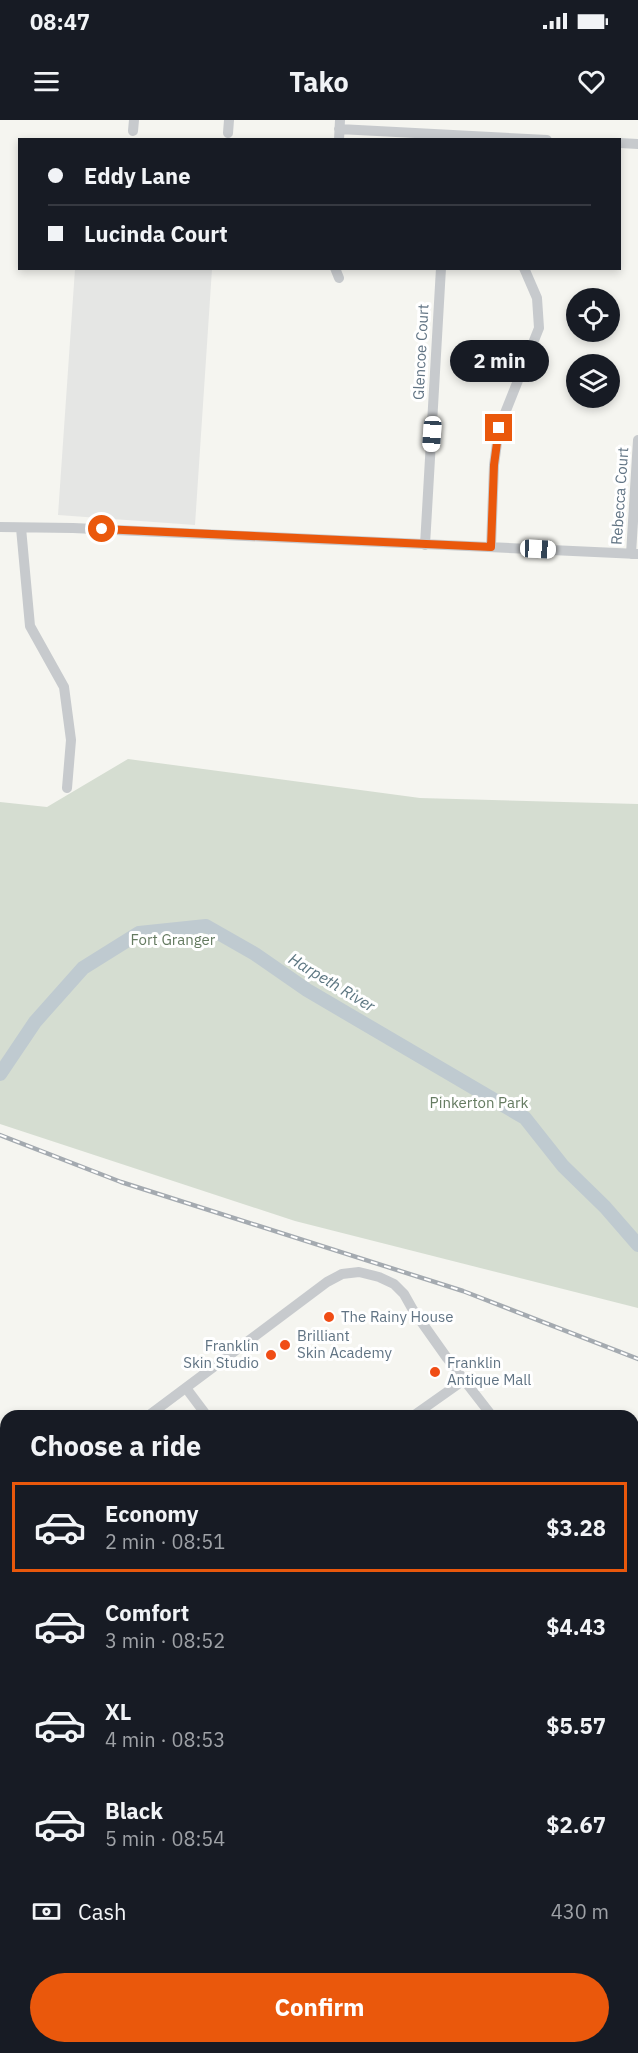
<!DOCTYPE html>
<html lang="en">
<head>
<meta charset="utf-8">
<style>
  :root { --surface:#171b24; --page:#20242c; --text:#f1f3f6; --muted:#9ea1a6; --line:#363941; --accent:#ea580c }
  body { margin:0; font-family:"IBM Plex Sans",sans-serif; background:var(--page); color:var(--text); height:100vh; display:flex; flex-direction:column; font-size:22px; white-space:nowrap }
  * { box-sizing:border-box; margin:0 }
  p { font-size:20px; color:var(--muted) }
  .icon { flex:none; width:33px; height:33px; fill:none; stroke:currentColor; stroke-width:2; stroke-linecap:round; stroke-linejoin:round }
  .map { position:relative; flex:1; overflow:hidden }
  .side { position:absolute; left:0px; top:1290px; width:639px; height:644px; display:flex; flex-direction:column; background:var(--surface); border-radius:18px 18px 0 0; box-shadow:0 3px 9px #0003 }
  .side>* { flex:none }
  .banner { position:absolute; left:18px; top:18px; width:603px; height:132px; border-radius:0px; box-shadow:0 3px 9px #0003; display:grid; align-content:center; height:132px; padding:0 30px; background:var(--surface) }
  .controls { position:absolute; left:566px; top:168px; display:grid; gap:12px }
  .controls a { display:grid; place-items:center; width:54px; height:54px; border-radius:50%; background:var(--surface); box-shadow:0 3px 9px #0003; font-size:30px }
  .end { position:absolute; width:27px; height:27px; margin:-14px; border:8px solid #ea580c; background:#fff; box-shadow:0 0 0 3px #fff }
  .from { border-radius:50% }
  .bubble { position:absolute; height:42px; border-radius:21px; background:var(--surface); box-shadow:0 3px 9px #0003; font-size:20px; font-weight:800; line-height:42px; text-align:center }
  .car { position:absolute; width:18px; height:36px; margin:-18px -9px; border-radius:8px; box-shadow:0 0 4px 2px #0007; background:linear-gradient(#fff 24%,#345 0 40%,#fff 0 76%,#345 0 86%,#fff 0) }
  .banner b { display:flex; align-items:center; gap:21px; height:57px; font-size:22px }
  .banner b+b { border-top:2px solid var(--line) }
  .banner i { width:15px; height:15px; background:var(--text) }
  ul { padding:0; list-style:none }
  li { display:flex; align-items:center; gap:18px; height:90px; margin:0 12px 9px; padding:0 18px; border:3px solid transparent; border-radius:0px }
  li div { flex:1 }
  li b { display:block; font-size:22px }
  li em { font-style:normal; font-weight:800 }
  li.active { border-color:var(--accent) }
  li>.icon { width:54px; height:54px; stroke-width:1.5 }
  h2 { padding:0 30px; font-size:27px; line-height:72px }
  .pay { display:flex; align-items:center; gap:15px; height:66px; padding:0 30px; font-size:22px }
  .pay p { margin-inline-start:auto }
  .primary-button { display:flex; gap:12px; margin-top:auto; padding:12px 30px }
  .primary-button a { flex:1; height:69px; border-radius:36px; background:var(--accent); color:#fff; font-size:24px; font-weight:800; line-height:69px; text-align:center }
  .status { display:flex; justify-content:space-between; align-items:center; height:42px; padding:0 30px; background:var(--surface); direction:ltr }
  .status svg { height:16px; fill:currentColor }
  header { display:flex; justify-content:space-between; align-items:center; height:78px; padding:0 30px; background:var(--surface); font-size:27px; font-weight:800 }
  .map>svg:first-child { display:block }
  .built { fill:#e5e6e4 }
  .green { fill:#d5ddd1 }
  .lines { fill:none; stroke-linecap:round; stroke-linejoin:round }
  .river { stroke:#bfcad0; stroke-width:14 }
  .major-casing { stroke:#b7bbbe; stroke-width:15 }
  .minor { stroke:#c7cacd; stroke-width:10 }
  .major { stroke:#fff; stroke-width:12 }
  .rail-casing { stroke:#a4aab0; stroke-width:4.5 }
  .rail { stroke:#fff; stroke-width:2; stroke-dasharray:7; stroke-linecap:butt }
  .route { stroke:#ea580c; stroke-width:8 }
  .poi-dot { fill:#f04d15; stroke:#fff; stroke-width:2 }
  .labels { text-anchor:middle; stroke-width:6; stroke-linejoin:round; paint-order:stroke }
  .street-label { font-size:15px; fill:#617484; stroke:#fff }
  .park-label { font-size:15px; fill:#657b61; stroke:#fff }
  .poi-label { font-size:15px; fill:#617484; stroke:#fff; text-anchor:start }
  .water-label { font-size:16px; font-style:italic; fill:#5d7782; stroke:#fff }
</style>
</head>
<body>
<div class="status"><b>08:47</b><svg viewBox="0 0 49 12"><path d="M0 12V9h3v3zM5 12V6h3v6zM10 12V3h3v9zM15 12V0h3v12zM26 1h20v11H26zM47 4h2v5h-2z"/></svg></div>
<header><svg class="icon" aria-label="menu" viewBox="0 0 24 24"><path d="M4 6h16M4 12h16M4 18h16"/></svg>Tako<svg class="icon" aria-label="heart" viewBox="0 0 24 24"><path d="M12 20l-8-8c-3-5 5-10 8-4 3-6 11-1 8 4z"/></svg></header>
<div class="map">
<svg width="638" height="1933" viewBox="0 0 638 1933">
  <rect width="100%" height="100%" fill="#f5f5f0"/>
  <!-- built -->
  <path class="built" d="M 75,149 L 212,149 L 195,405 L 58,395 Z
    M 6,1608 L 6,1695 L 0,1686 L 0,1612 Z
    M 335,1928 L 371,1928 L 364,1933 L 340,1933 Z"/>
  <!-- green -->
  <path class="green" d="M 128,639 L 420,678 L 638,684 L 638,1188 L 295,1101 L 0,1004 L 0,682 L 47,687 Z"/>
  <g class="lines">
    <!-- river -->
    <path class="river" d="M 0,954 L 35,902 L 83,848 L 139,813 L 206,806 L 255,834 L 307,870 L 525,998 L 563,1046 L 605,1087 L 638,1125"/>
    <defs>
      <path id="major" d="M 633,1332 L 638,1329
        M 0,1401 L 6,1409
        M 633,1740 L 638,1736
        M 0,1802 L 6,1798
        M 396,1928 L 471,1933
        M 378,1933 L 386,1928
        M 566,1933 L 566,1928"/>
    </defs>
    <!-- major casing -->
    <use href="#major" class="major-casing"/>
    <!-- minor -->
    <path class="minor" d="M 339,9 L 547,20
      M 133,11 L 134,0
      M 228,13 L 229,0
      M 339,20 L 340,0
      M 620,23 L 638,24
      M 335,148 L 339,158
      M 0,407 L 73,408 L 638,434
      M 21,408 L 30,506 L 64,567 L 71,620 L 67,668
      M 425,425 L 441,148
      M 491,427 L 494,345 L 499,308 L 539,208 L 537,178 L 524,148
      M 631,434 L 638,320
      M 186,1268 L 207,1296
      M 148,1296 L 327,1162 L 342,1154 L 359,1152 L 379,1157 L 394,1164 L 404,1174 L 413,1190 L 447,1238 L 492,1296
      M 413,1296 L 464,1260
      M 633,1492 L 638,1499
      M 633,1541 L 638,1537
      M 0,1597 L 6,1593
      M 0,1786 L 6,1794
      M 633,1800 L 638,1800
      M 633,1871 L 638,1871
      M 97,1933 L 105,1928"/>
    <!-- major -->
    <use href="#major" class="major"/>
    <defs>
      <path id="rail" d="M 0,1015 L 121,1062 L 463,1171 L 638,1239"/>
    </defs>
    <!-- rail casing -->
    <use href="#rail" class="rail-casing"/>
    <!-- rail -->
    <use href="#rail" class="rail"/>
  </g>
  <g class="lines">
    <!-- route -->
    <path class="route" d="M 102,409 L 491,427 L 494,345 L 499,308"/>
  </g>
  <!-- markers -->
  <g class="poi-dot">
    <circle cx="329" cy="1197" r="6"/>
    <circle cx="285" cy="1225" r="6"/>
    <circle cx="271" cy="1235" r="6"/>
    <circle cx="435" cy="1252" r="6"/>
  </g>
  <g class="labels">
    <!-- street labels -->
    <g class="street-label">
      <text transform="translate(421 232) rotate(-87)" y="5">Glencoe Court</text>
      <text transform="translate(620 376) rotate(-86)" y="5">Rebecca Court</text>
    </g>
    <!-- park labels -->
    <g class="park-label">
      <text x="173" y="825">Fort Granger</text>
      <text x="479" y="988">Pinkerton Park</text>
    </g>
    <!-- poi labels -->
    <g class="poi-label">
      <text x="341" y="1202">The Rainy House</text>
      <text x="297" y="1221">Brilliant<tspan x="297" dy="17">Skin Academy</tspan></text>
      <text x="259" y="1231" text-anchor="end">Franklin<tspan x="259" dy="17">Skin Studio</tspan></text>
      <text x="447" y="1248">Franklin<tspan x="447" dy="17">Antique Mall</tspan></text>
    </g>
    <!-- water labels -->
    <g class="water-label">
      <text transform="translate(332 862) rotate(31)" y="6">Harpeth River</text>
    </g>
  </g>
</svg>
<div class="controls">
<a><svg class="icon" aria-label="locate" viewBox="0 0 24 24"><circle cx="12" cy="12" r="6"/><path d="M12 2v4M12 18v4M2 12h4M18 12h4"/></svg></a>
<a><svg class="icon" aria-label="layers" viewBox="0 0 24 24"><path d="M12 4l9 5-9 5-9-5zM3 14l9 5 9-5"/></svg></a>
</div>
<i class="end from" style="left:102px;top:409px"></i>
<i class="end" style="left:499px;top:308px"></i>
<div class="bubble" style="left:450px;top:220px;width:99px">2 min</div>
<i class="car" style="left:432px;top:314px;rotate:184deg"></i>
<i class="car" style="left:538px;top:429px;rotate:93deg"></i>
<div class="banner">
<b><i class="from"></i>Eddy Lane</b>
<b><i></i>Lucinda Court</b>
</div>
<section class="side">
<h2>Choose a ride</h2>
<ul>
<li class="active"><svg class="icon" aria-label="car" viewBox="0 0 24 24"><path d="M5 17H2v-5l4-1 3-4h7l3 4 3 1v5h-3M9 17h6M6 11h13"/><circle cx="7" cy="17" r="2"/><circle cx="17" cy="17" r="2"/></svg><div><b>Economy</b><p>2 min · 08:51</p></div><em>$3.28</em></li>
<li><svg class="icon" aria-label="car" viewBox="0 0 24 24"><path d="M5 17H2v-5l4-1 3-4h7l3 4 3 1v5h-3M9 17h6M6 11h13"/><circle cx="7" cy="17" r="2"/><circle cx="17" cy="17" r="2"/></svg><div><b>Comfort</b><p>3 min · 08:52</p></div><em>$4.43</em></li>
<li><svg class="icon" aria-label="car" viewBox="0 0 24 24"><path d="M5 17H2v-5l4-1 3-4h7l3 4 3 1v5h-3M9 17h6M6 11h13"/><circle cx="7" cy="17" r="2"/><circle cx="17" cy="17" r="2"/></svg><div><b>XL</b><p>4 min · 08:53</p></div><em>$5.57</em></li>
<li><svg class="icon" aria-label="car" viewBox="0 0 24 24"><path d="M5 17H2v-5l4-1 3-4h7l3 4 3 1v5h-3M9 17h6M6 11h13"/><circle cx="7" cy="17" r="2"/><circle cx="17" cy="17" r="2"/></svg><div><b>Black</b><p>5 min · 08:54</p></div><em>$2.67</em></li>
</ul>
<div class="pay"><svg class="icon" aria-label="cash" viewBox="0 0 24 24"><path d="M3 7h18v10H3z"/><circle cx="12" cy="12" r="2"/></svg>Cash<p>430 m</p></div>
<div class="primary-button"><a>Confirm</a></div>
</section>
</div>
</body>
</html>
